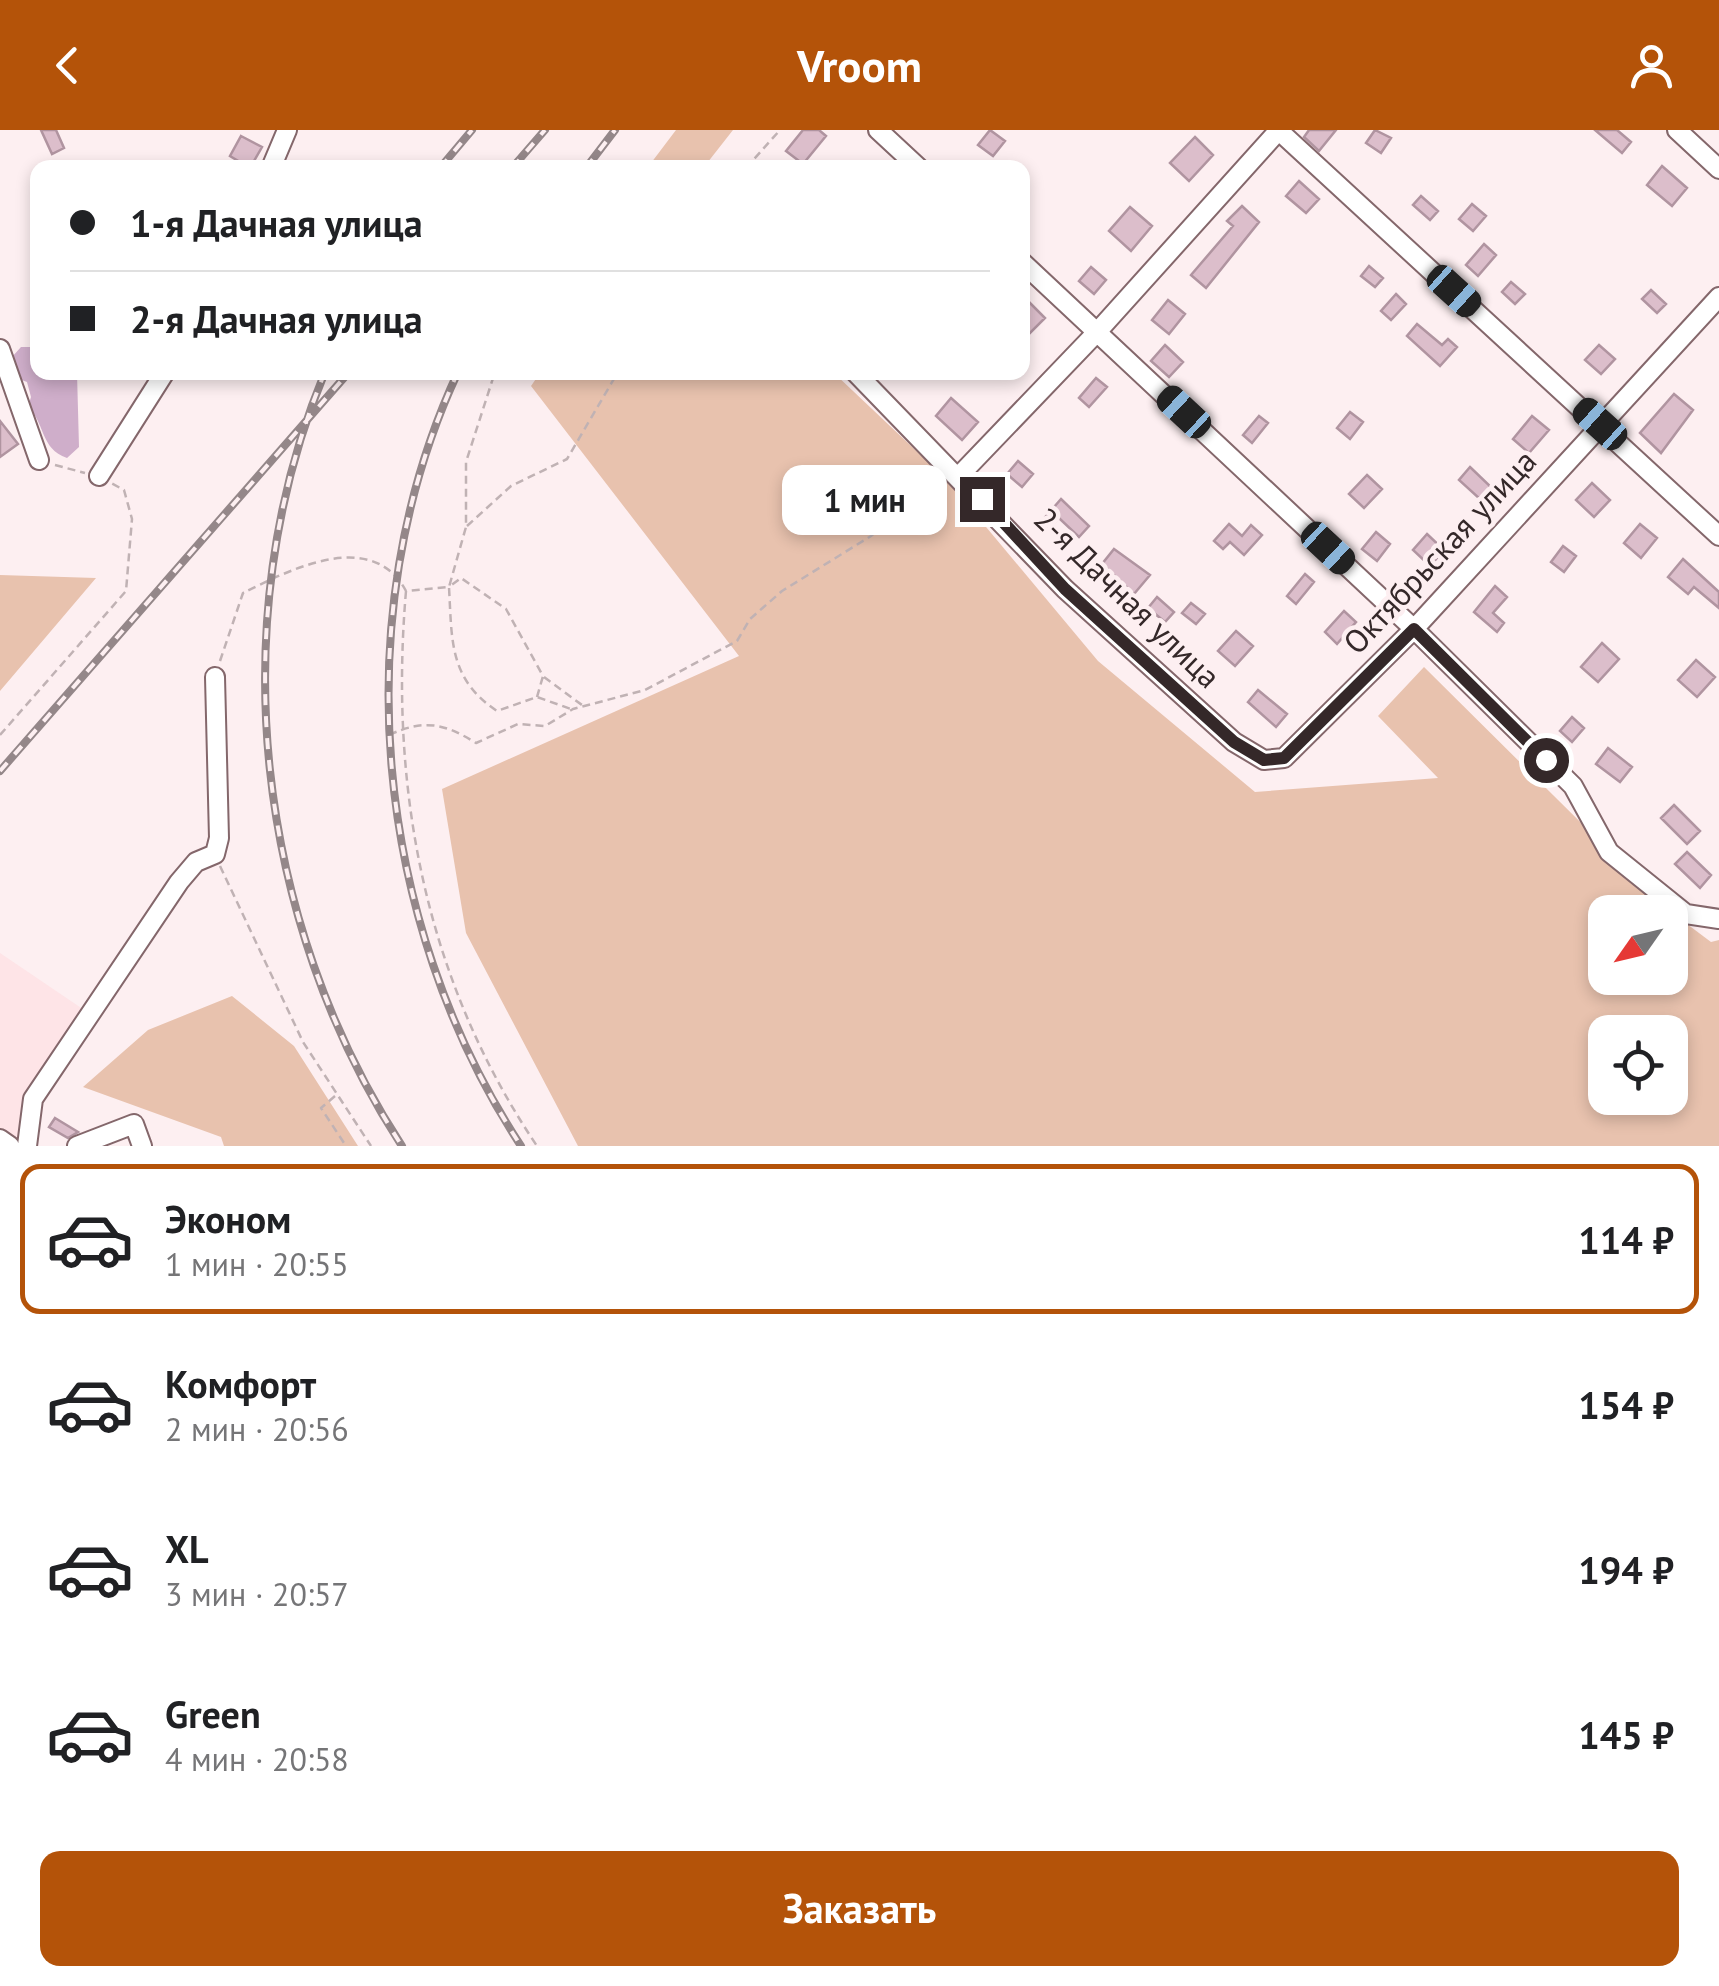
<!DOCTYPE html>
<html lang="ru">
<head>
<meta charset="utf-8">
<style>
  :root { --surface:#fff; --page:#f6f6f6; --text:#202124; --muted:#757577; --line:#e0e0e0; --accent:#b45309 }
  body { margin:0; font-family:"PT Sans",sans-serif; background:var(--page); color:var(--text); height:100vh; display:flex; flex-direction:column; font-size:38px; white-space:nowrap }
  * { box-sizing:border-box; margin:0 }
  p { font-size:32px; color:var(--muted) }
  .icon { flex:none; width:55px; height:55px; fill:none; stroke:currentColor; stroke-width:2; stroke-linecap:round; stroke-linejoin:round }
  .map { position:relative; height:1016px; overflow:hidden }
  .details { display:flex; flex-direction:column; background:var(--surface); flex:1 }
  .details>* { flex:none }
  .banner { position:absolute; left:30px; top:30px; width:1000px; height:220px; border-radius:20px; box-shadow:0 5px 15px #0003; display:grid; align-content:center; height:220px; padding:0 40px; background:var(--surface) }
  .needle { width:65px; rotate:236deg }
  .fabs { position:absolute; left:1588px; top:765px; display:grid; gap:20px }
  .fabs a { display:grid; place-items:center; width:100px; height:100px; border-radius:20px; background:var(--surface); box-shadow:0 5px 15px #0003; font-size:50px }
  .end { position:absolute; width:45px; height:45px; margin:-22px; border:12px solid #342829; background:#fff; box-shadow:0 0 0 5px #fff }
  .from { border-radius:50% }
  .bubble { position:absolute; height:70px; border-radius:20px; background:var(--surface); box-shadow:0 5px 15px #0003; font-size:32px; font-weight:800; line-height:70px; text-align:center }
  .car { position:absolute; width:30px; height:60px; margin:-30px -15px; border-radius:12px; box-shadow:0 0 8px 2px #0007; background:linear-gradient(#222 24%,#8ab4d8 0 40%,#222 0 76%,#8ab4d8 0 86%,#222 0) }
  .banner b { display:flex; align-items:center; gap:35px; height:95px; font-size:38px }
  .banner b+b { border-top:2px solid var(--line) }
  .banner i { width:25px; height:25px; background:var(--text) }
  ul { padding:18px 0 0; list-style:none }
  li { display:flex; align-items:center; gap:30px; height:150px; margin:0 20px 15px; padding:0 20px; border:5px solid transparent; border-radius:20px }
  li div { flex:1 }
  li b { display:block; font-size:38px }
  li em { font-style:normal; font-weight:800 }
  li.current { border-color:var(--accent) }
  li>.icon { width:90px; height:90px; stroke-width:1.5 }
  .cta { display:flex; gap:20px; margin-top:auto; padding:20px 40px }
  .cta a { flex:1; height:115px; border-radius:20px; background:var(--accent); color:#fff; font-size:40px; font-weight:800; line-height:115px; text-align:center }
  header { display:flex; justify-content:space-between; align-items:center; height:130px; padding:0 40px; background:var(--accent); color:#fff; font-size:45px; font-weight:800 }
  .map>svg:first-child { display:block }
  .built { fill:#fee4e7 }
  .green { fill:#e8c2ae; fill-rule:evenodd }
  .water { fill:#cfaeca }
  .building { fill:#dcbecb; stroke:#b094a0; stroke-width:2.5 }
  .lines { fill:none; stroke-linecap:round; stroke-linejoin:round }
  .minor-casing { stroke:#84676b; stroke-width:22 }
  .path { stroke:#c0b2b4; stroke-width:2.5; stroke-dasharray:8 5; stroke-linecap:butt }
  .minor { stroke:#fff; stroke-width:18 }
  .rail-casing { stroke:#948789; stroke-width:8 }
  .rail { stroke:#fdeff1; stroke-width:4; stroke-dasharray:11; stroke-linecap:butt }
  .route { stroke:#342829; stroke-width:12 }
  .labels { text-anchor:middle; stroke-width:9; stroke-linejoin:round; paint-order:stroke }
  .street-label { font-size:32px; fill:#342829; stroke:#fdeff1 }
</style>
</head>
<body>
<header><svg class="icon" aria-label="back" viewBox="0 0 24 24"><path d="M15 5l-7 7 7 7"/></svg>Vroom<svg class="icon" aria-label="person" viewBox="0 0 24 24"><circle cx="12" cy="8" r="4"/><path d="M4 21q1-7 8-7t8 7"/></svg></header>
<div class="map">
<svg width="1719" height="1016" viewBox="0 0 1719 1016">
  <rect width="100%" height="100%" fill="#fdeff1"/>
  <!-- built -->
  <path class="built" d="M 0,823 L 96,888 L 16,1013 L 0,1001 Z"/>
  <!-- green -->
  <path class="green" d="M 676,0 L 733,0 L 704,37 L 648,37 Z
    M 540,243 L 834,243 L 946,349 L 1098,531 L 1255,662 L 1438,648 L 1378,586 L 1424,537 L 1671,782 L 1711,812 L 1719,810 L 1719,1016 L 578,1016 L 466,803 L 442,659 L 739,526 L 531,256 ZM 1605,782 L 1670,782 L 1670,848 L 1605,848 ZM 1605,902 L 1670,902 L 1670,968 L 1605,968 Z
    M 0,445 L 96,448 L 0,561 Z
    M 232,866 L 294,916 L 358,1016 L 224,1016 L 221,1007 L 83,957 L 148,900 Z"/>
  <!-- water -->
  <path class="water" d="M 21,217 L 37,217 L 38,242 L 77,243 L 79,317 L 67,328 C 40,319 45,292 28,277 L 31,267 L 27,252 L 19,249 L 12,227 Z"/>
  <!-- building -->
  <path class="building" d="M 41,0 L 56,0 L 64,18 L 52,24 Z
    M 803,0 L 819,0 L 826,6 L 803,34 L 786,21 Z
    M 990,0 L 1005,11 L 993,26 L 978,15 Z
    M 1309,0 L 1336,0 L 1319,21 L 1304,7 Z
    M 1375,0 L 1391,8 L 1381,23 L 1366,13 Z
    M 1595,0 L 1617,0 L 1631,12 L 1622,23 Z
    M 241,6 L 262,17 L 250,38 L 230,26 Z
    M 1195,7 L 1213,25 L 1189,51 L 1170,33 Z
    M 1662,36 L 1687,58 L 1672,76 L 1647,55 Z
    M 1299,51 L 1319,69 L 1306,83 L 1286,66 Z
    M 1421,66 L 1438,81 L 1430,90 L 1413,75 Z
    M 1472,74 L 1486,86 L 1473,101 L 1459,89 Z
    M 1242,76 L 1259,92 L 1206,158 L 1191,145 L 1233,96 L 1227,91 Z
    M 1130,77 L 1152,96 L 1131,121 L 1109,101 Z
    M 1484,114 L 1496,125 L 1478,146 L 1466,135 Z
    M 1369,136 L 1383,148 L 1375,157 L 1361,146 Z
    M 1091,137 L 1106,150 L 1094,164 L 1079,151 Z
    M 1511,152 L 1525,164 L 1515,174 L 1502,162 Z
    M 1651,160 L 1666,174 L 1657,183 L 1642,169 Z
    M 1396,164 L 1406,174 L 1391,190 L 1381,181 Z
    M 1168,170 L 1185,184 L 1169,204 L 1152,190 Z
    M 1029,172 L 1045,188 L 1029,204 L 1022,197 L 1022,178 Z
    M 1417,194 L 1442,215 L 1448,209 L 1457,217 L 1440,236 L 1407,206 Z
    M 1165,215 L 1183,232 L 1169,247 L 1151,231 Z
    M 1599,215 L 1615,229 L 1601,244 L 1585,230 Z
    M 1096,248 L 1107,257 L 1089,277 L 1079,268 Z
    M 1674,264 L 1693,280 L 1661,323 L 1640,303 Z
    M 951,268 L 978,292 L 962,310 L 936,286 Z
    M 1350,282 L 1363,292 L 1350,309 L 1337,298 Z
    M 1259,286 L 1268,293 L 1252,313 L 1243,305 Z
    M 1532,286 L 1549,300 L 1529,323 L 1513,309 Z
    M 0,291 L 18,314 L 0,327 Z
    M 1018,331 L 1033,344 L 1022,357 L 1007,344 Z
    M 1470,337 L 1492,358 L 1481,370 L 1459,350 Z
    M 1367,345 L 1382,359 L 1364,378 L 1349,364 Z
    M 1592,353 L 1610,370 L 1594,387 L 1576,370 Z
    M 1061,369 L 1089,396 L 1079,407 L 1059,388 L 1048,399 L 1041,392 Z
    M 1229,394 L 1242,406 L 1251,395 L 1262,405 L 1244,425 L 1230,412 L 1223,419 L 1214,411 Z
    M 1640,394 L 1657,408 L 1641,428 L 1624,413 Z
    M 1376,402 L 1390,414 L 1377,431 L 1362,419 Z
    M 1427,404 L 1444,420 L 1430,436 L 1413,420 Z
    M 1563,416 L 1576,426 L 1564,442 L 1551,432 Z
    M 1114,419 L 1150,445 L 1134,464 L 1102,434 Z
    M 1683,429 L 1719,462 L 1719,478 L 1694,457 L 1688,464 L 1668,447 Z
    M 1305,444 L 1314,452 L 1296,474 L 1287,466 Z
    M 1495,456 L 1507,467 L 1493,483 L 1504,493 L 1497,502 L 1474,482 Z
    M 1157,467 L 1174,482 L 1165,492 L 1148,478 Z
    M 1191,473 L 1205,484 L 1196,494 L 1182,483 Z
    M 1344,481 L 1356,492 L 1337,514 L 1325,502 Z
    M 1236,501 L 1253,516 L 1235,536 L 1218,521 Z
    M 1602,513 L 1619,529 L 1598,552 L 1581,537 Z
    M 1696,530 L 1715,547 L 1697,567 L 1678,550 Z
    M 1258,560 L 1287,584 L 1276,597 L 1248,572 Z
    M 1572,587 L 1584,598 L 1572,612 L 1560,601 Z
    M 1608,618 L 1632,637 L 1620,652 L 1596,634 Z
    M 1674,675 L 1700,701 L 1687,714 L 1661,688 Z
    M 1687,722 L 1711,745 L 1700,758 L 1675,734 Z
    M 55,988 L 78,1002 L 68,1008 L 49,997 Z"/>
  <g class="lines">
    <defs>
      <path id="minor" d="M 878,0 L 919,38
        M 1278,0 L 1719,406
        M 1677,0 L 1719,39
        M 271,38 L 287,0
        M 1022,132 L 1414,499 L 1573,656 L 1609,722 L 1686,784 L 1719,789
        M 0,219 L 39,330
        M 855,242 L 1065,459 L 1234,612 L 1264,630 L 1284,628 L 1414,499 L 1719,167
        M 99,346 L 165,242
        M 959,346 L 1098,201 L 1279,0
        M 0,1009 L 10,1016
        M 27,1016 L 33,969 L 179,752 L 196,732 L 215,724 L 219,708 L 215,547
        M 77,1016 L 134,994 L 142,1016"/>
    </defs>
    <!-- minor casing -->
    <use href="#minor" class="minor-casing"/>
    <!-- path -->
    <path class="path" d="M 746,38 L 780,0
      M 55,335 L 85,343
      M 467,396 L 511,356 L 567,329 L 618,242
      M 406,461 C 389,658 425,850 537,1016
      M 220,531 L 243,463 C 291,439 372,398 406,461 L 449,457 L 466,397 L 466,332 L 495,242
      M 544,547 L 582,575
      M 537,567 L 543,546 L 506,479 L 461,448 L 449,457 C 452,511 449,549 497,581 L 537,567 L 571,579
      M 0,605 L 126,461 L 132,389 L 124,360 L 111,353
      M 389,605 C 424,589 444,593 476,613 L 518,594 L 545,596 L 573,579 L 645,560 L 737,511 L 750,489 L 782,461 L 871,406 L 930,357 L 941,356
      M 220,736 L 303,912 L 371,1016
      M 335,966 L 321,978 L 346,1016"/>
    <!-- minor -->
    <use href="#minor" class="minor"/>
    <defs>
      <path id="rail" d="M 440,38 L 472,0
        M 512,38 L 545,0
        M 586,38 L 615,0
        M 325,242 C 221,491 256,792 402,1016
        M 458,242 C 344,486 374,792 521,1016
        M 0,641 L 349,242"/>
    </defs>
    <!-- rail casing -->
    <use href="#rail" class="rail-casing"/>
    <!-- rail -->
    <use href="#rail" class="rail"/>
  </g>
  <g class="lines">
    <!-- route -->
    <path class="route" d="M 982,369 L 1065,459 L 1234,612 L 1264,630 L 1284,628 L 1414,499 L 1546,630"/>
  </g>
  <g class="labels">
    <!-- street labels -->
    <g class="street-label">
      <text transform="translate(1440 422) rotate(-47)" y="11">Октябрьская улица</text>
      <text transform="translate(1127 468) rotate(44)" y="11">2-я Дачная улица</text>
    </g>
  </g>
</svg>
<div class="fabs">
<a><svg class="needle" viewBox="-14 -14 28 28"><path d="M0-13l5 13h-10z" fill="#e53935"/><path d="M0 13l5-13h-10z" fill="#757577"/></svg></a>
<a><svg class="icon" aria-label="locate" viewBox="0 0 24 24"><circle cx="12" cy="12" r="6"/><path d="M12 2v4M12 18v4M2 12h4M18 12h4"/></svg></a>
</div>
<i class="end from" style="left:1546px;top:630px"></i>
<i class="end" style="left:982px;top:369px"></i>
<div class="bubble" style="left:782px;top:335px;width:165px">1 мин</div>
<i class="car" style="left:1454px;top:161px;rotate:132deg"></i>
<i class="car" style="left:1184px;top:282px;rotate:313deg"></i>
<i class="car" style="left:1600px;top:294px;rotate:312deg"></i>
<i class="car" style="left:1328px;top:418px;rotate:133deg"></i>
<div class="banner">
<b><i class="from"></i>1-я Дачная улица</b>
<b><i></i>2-я Дачная улица</b>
</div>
</div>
<section class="details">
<ul>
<li class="current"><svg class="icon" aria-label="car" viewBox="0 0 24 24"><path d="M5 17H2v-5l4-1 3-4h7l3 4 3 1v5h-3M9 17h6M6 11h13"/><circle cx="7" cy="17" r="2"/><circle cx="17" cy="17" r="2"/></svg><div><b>Эконом</b><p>1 мин · 20:55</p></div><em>114 ₽</em></li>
<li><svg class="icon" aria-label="car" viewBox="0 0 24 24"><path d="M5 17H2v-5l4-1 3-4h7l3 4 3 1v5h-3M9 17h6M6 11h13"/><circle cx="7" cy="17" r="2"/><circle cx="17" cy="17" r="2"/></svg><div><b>Комфорт</b><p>2 мин · 20:56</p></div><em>154 ₽</em></li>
<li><svg class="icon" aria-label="car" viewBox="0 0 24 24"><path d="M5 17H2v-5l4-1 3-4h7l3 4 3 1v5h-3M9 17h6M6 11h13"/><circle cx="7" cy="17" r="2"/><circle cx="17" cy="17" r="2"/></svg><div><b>XL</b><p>3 мин · 20:57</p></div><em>194 ₽</em></li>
<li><svg class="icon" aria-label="car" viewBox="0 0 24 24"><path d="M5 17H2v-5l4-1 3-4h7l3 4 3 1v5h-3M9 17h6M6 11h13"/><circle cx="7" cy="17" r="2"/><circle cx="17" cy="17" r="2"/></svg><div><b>Green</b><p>4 мин · 20:58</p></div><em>145 ₽</em></li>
</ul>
<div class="cta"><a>Заказать</a></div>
</section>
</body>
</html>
